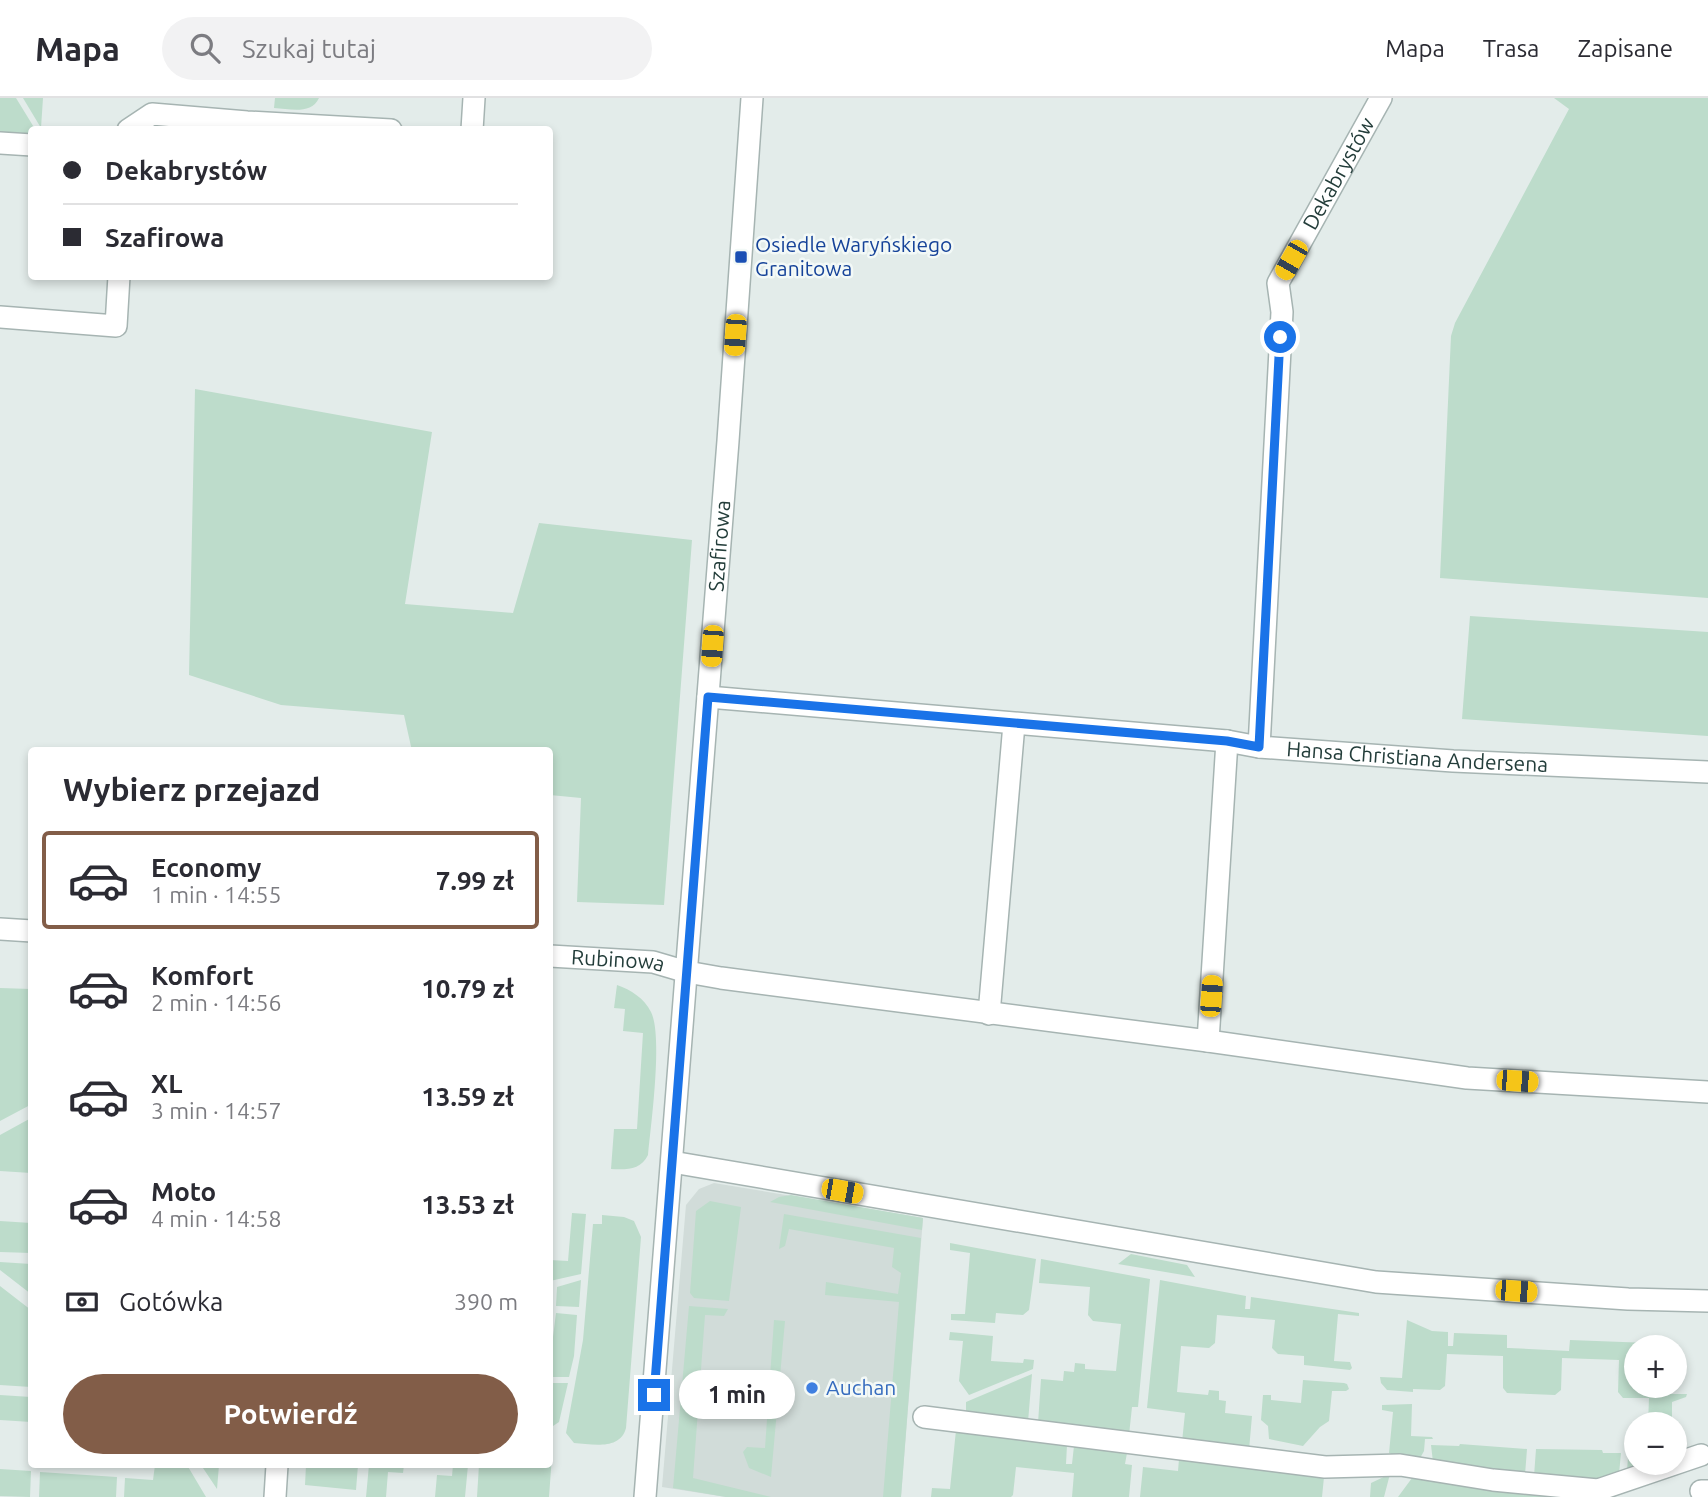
<!DOCTYPE html>
<html lang="pl">
<head>
<meta charset="utf-8">
<style>
  :root { --surface:#fff; --page:#f2f2f3; --text:#2b2b33; --muted:#7c7c81; --line:#e1e1e2; --accent:#825d48 }
  body { margin:0; font-family:Ubuntu,sans-serif; background:var(--page); color:var(--text); height:100vh; display:flex; flex-direction:column; font-size:26px; white-space:nowrap }
  * { box-sizing:border-box; margin:0 }
  p { font-size:23px; color:var(--muted) }
  .icon { flex:none; width:38px; height:38px; fill:none; stroke:currentColor; stroke-width:2; stroke-linecap:round; stroke-linejoin:round }
  .map { position:relative; flex:1; overflow:hidden }
  .drawer { position:absolute; left:28px; top:649px; width:525px; height:721px; display:flex; flex-direction:column; background:var(--surface); border-radius:7px; box-shadow:0 4px 10px #0003 }
  .drawer>* { flex:none }
  .banner { position:absolute; left:28px; top:28px; width:525px; height:154px; border-radius:7px; box-shadow:0 4px 10px #0003; display:grid; align-content:center; height:154px; padding:0 35px; background:var(--surface) }
  .buttons { position:absolute; left:1624px; top:1237px; display:grid; gap:14px }
  .buttons a { display:grid; place-items:center; width:63px; height:63px; border-radius:50%; background:var(--surface); box-shadow:0 4px 10px #0003; font-size:35px }
  .end { position:absolute; width:32px; height:32px; margin:-16px; border:9px solid #1a73e8; background:#fff; box-shadow:0 0 0 4px #fff }
  .from { border-radius:50% }
  .bubble { position:absolute; height:49px; border-radius:24px; background:var(--surface); box-shadow:0 4px 10px #0003; font-size:23px; font-weight:600; line-height:49px; text-align:center }
  .car { position:absolute; width:21px; height:42px; margin:-21px -10px; border-radius:9px; box-shadow:0 0 5px 2px #0007; background:linear-gradient(#f5c518 24%,#345 0 40%,#f5c518 0 76%,#345 0 86%,#f5c518 0) }
  .banner b { display:flex; align-items:center; gap:24px; height:66px; font-size:26px }
  .banner b+b { border-top:2px solid var(--line) }
  .banner i { width:18px; height:18px; background:var(--text) }
  ul { padding:0; list-style:none }
  li { display:flex; align-items:center; gap:21px; height:98px; margin:0 14px 10px; padding:0 21px; border:4px solid transparent; border-radius:7px }
  li div { flex:1 }
  li b { display:block; font-size:26px }
  li em { font-style:normal; font-weight:600 }
  li.current { border-color:var(--accent) }
  li>.icon { width:63px; height:63px; stroke-width:1.5 }
  h2 { padding:0 35px; font-size:32px; line-height:84px }
  .pay { display:flex; align-items:center; gap:18px; height:77px; padding:0 35px; font-size:26px }
  .pay p { margin-inline-start:auto }
  .cta { display:flex; gap:14px; margin-top:auto; padding:14px 35px }
  .cta a { flex:1; height:80px; border-radius:42px; background:var(--accent); color:#fff; font-size:28px; font-weight:600; line-height:80px; text-align:center }
  header { display:flex; align-items:center; gap:42px; box-sizing:border-box; height:98px; padding:0 35px; background:var(--surface); border-bottom:2px solid var(--line) }
  header strong { font-size:33px }
  nav { display:flex; gap:38px; margin-inline-start:auto; font-size:24px }
  .search { width:490px; height:63px; background:var(--page); display:flex; align-items:center; gap:18px; box-sizing:border-box; padding:0 24px; border-radius:38px; color:var(--muted); font-size:26px }
  .map>svg:first-child { display:block }
  .built { fill:#d1dcd9 }
  .green { fill:#bddccb }
  .lines { fill:none; stroke-linecap:round; stroke-linejoin:round }
  .pedestrian-casing { stroke:#a6b4b2; stroke-width:24 }
  .minor-casing { stroke:#a6b4b2; stroke-width:24 }
  .pedestrian { stroke:#fff; stroke-width:21 }
  .minor { stroke:#fff; stroke-width:21 }
  .route { stroke:#1a73e8; stroke-width:9 }
  .transit-dot { fill:#1a4fb4; stroke:#f3f9f7; stroke-width:2.5 }
  .shop-dot { fill:#3f7fe0; stroke:#f3f9f7; stroke-width:2.5 }
  .labels { text-anchor:middle; stroke-width:5; stroke-linejoin:round; paint-order:stroke }
  .street-label { font-size:21px; fill:#233d3a; stroke:#f3f9f7 }
  .transit-label { font-size:21px; fill:#164399; stroke:#f3f9f7; text-anchor:start }
  .shop-label { font-size:21px; fill:#366cbe; stroke:#f3f9f7; text-anchor:start }
</style>
</head>
<body>
<header>
<strong>Mapa</strong>
<div class="search"><svg class="icon" aria-label="search" viewBox="0 0 24 24"><circle cx="10" cy="10" r="6"/><path d="M15 15l6 6"/></svg>Szukaj tutaj</div>
<nav><a>Mapa</a><a>Trasa</a><a>Zapisane</a></nav>
</header>
<div class="map">
<svg width="1708" height="1399" viewBox="0 0 1708 1399">
  <rect width="100%" height="100%" fill="#e3ecea"/>
  <!-- built -->
  <path class="built" d="M 714,1085 L 923,1120 L 901,1399 L 726,1399 L 662,1389 L 686,1107 L 699,1091 Z"/>
  <!-- green -->
  <path class="green" d="M 0,0 L 16,0 L 35,31 L 32,32 L 31,36 L 0,34 Z
    M 23,0 L 43,0 L 41,30 Z
    M 275,0 L 319,0 C 311,17 290,11 274,10 Z
    M 1554,0 L 1708,0 L 1708,500 L 1440,480 L 1451,238 L 1455,225 L 1569,11 Z
    M 195,291 L 432,334 L 405,506 L 513,515 L 539,425 L 692,442 L 664,807 L 577,804 L 581,700 L 550,697 L 550,653 L 412,653 L 404,617 L 281,607 L 189,577 Z
    M 1470,518 L 1708,534 L 1708,638 L 1462,621 Z
    M 617,887 C 631,892 644,900 651,914 C 663,938 651,1026 648,1057 C 641,1072 626,1072 611,1071 L 614,1031 L 637,1031 L 643,935 L 623,933 L 625,911 L 614,910 Z
    M 0,890 L 31,891 L 32,1006 L 0,1023 Z
    M 31,1020 L 31,1075 L 0,1073 L 0,1037 Z
    M 791,1097 L 923,1120 L 922,1132 L 770,1104 L 779,1099 Z
    M 710,1103 L 741,1109 L 729,1203 L 694,1200 L 690,1195 L 696,1113 Z
    M 572,1115 L 586,1116 L 581,1176 L 550,1183 L 550,1162 L 568,1163 Z
    M 784,1116 L 921,1140 L 901,1399 L 883,1399 L 899,1204 L 825,1197 L 826,1184 L 898,1196 L 901,1175 L 892,1169 L 894,1150 L 789,1131 L 785,1148 L 779,1151 Z
    M 602,1117 L 624,1119 L 634,1123 L 641,1139 L 626,1330 C 620,1353 591,1346 574,1345 L 566,1335 L 583,1242 L 593,1126 L 602,1126 Z
    M 0,1123 L 31,1125 L 31,1155 L 0,1154 Z
    M 950,1145 L 1036,1161 L 1029,1212 L 1023,1217 L 996,1215 L 995,1225 L 951,1222 L 951,1216 L 965,1216 L 970,1155 L 950,1152 Z
    M 1131,1156 L 1187,1167 L 1195,1179 L 1118,1166 Z
    M 1041,1161 L 1150,1181 L 1138,1309 L 1132,1309 L 1129,1337 L 1038,1325 L 1041,1281 L 1063,1283 L 1064,1273 L 1074,1274 L 1075,1265 L 1085,1266 L 1085,1271 L 1116,1273 L 1121,1226 L 1093,1223 L 1088,1217 L 1090,1189 L 1039,1185 Z
    M 0,1164 L 31,1166 L 31,1196 L 0,1172 Z
    M 581,1182 L 579,1209 L 556,1208 L 557,1189 Z
    M 1160,1182 L 1246,1198 L 1245,1211 L 1250,1211 L 1251,1199 L 1359,1215 L 1359,1218 L 1338,1216 L 1334,1263 L 1350,1264 L 1352,1270 L 1350,1272 L 1304,1267 L 1304,1258 L 1278,1256 L 1272,1250 L 1275,1222 L 1217,1217 L 1215,1245 L 1209,1250 L 1181,1248 L 1177,1294 L 1208,1297 L 1209,1292 L 1219,1293 L 1219,1302 L 1226,1303 L 1225,1315 L 1252,1318 L 1249,1352 L 1182,1344 L 1185,1315 L 1147,1310 Z
    M 0,1188 L 31,1212 L 31,1289 L 0,1287 Z
    M 689,1208 L 728,1211 L 724,1218 L 705,1217 L 693,1380 L 771,1399 L 726,1399 L 673,1390 Z
    M 556,1215 L 577,1217 L 574,1258 L 569,1279 L 551,1279 L 550,1239 L 553,1239 Z
    M 774,1222 L 785,1223 L 771,1379 L 749,1370 L 743,1354 L 747,1349 L 765,1350 Z
    M 1407,1222 L 1432,1233 L 1448,1234 L 1448,1248 L 1453,1248 L 1454,1235 L 1507,1237 L 1507,1250 L 1509,1250 L 1569,1253 L 1570,1242 L 1649,1245 L 1649,1249 L 1636,1250 L 1636,1288 L 1665,1288 L 1666,1296 L 1687,1296 L 1686,1299 L 1672,1304 L 1672,1326 L 1648,1326 L 1649,1300 L 1623,1300 L 1618,1294 L 1619,1262 L 1562,1260 L 1561,1292 L 1555,1297 L 1507,1295 L 1503,1290 L 1503,1258 L 1447,1256 L 1445,1288 L 1440,1292 L 1413,1291 L 1413,1294 L 1387,1292 L 1381,1285 L 1380,1279 L 1402,1280 Z
    M 950,1234 L 993,1238 L 991,1263 L 1023,1265 L 1024,1261 L 1034,1262 L 1033,1271 L 969,1297 L 959,1283 L 963,1243 L 949,1242 Z
    M 1032,1276 L 1028,1324 L 966,1315 L 966,1304 Z
    M 1303,1282 L 1344,1285 L 1347,1286 L 1349,1291 L 1346,1293 L 1332,1293 L 1329,1323 L 1320,1329 L 1303,1348 L 1269,1341 L 1268,1328 L 1261,1322 L 1263,1297 L 1271,1297 L 1271,1302 L 1301,1305 Z
    M 550,1285 L 568,1285 L 559,1324 L 550,1330 Z
    M 0,1297 L 31,1299 L 31,1324 L 0,1322 Z
    M 1412,1306 L 1411,1338 L 1432,1339 L 1433,1341 L 1425,1341 L 1424,1353 L 1419,1362 L 1400,1360 L 1389,1355 L 1393,1314 L 1382,1312 L 1382,1307 Z
    M 956,1332 L 1067,1347 L 1066,1366 L 1072,1366 L 1074,1348 L 1127,1355 L 1125,1366 L 1132,1367 L 1129,1399 L 1072,1399 L 1074,1375 L 1016,1369 L 1013,1397 L 1011,1399 L 931,1399 L 932,1390 L 950,1391 Z
    M 550,1339 L 553,1344 L 549,1399 L 477,1399 L 479,1367 L 550,1367 Z
    M 1460,1346 L 1527,1351 L 1525,1377 L 1433,1364 L 1431,1347 L 1459,1348 Z
    M 1629,1346 L 1636,1346 L 1636,1365 L 1650,1365 L 1627,1373 Z
    M 1536,1351 L 1602,1352 L 1603,1355 L 1621,1355 L 1619,1376 L 1597,1383 L 1534,1378 Z
    M 1179,1361 L 1324,1379 L 1322,1399 L 1140,1399 L 1143,1369 L 1178,1373 Z
    M 155,1367 L 187,1367 L 206,1399 L 124,1399 L 125,1380 L 153,1382 Z
    M 201,1367 L 219,1367 L 217,1391 Z
    M 306,1367 L 358,1367 L 356,1392 L 305,1387 Z
    M 369,1367 L 404,1367 L 403,1375 L 388,1374 L 386,1399 L 366,1399 Z
    M 453,1367 L 468,1367 L 465,1399 L 435,1399 L 437,1377 L 452,1378 Z
    M 0,1371 L 31,1373 L 30,1399 L 0,1398 Z
    M 40,1374 L 117,1379 L 116,1399 L 39,1399 Z
    M 1390,1376 L 1384,1399 L 1370,1399 L 1371,1385 Z
    M 1412,1380 L 1497,1392 L 1570,1399 L 1398,1399 Z"/>
  <g class="lines">
    <defs>
      <path id="pedestrian" d="M 924,1319 L 1325,1369 L 1400,1367 L 1493,1382 L 1598,1392 L 1701,1357
        M 1701,1393 L 1708,1393"/>
      <g id="minor">
        <path d="M 128,32 L 152,16 L 247,24 L 391,32"/>
        <path d="M 472,32 L 474,0"/>
        <path d="M 0,45 L 32,47"/>
        <path d="M 0,219 L 116,228 L 119,178"/>
        <path id="s1" d="M 708,599 L 1227,643 L 1259,649 L 1453,663 L 1708,674"/>
        <path id="s2" d="M 1259,649 L 1282,214 L 1278,185 L 1381,0"/>
        <path d="M 0,831 L 32,833"/>
        <path id="s3" d="M 550,858 L 653,864 L 687,874 L 721,880 L 1208,943 L 1467,980 L 1708,994"/>
        <path d="M 989,916 L 1014,626"/>
        <path d="M 1208,943 L 1227,643"/>
        <path d="M 672,1064 L 1376,1184 L 1628,1201 L 1708,1203"/>
        <path d="M 275,1399 L 277,1367"/>
        <path id="s4" d="M 645,1399 L 728,343 L 752,0"/>
      </g>
    </defs>
    <!-- pedestrian casing -->
    <use href="#pedestrian" class="pedestrian-casing"/>
    <!-- minor casing -->
    <use href="#minor" class="minor-casing"/>
    <!-- pedestrian -->
    <use href="#pedestrian" class="pedestrian"/>
    <!-- minor -->
    <use href="#minor" class="minor"/>
  </g>
  <g class="lines">
    <!-- route -->
    <path class="route" d="M 654,1297 L 708,599 L 1227,643 L 1259,649 L 1280,239"/>
  </g>
  <!-- markers -->
  <rect class="transit-dot" x="734" y="152" width="14" height="14" rx="3.5"/>
  <circle class="shop-dot" cx="812" cy="1290" r="7"/>
  <g class="labels">
    <!-- street labels -->
    <g class="street-label">
      <text dy="7" stroke="none"><textPath href="#s2" startOffset="590">Dekabrystów</textPath></text>
      <text dy="7" stroke="none"><textPath href="#s4" startOffset="954">Szafirowa</textPath></text>
      <text dy="7" stroke="none"><textPath href="#s1" startOffset="712">Hansa Christiana Andersena</textPath></text>
      <text dy="7" stroke="none"><textPath href="#s3" startOffset="68">Rubinowa</textPath></text>
    </g>
    <!-- transit labels -->
    <g class="transit-label">
      <text x="755" y="154">Osiedle Waryńskiego<tspan x="755" dy="24">Granitowa</tspan></text>
    </g>
    <!-- shop labels -->
    <g class="shop-label">
      <text x="826" y="1297">Auchan</text>
    </g>
  </g>
</svg>
<div class="buttons">
<a>+</a>
<a>−</a>
</div>
<i class="end from" style="left:1280px;top:239px"></i>
<i class="end" style="left:654px;top:1297px"></i>
<div class="bubble" style="left:679px;top:1272px;width:116px">1 min</div>
<i class="car" style="left:1291px;top:162px;rotate:210deg"></i>
<i class="car" style="left:735px;top:237px;rotate:184deg"></i>
<i class="car" style="left:712px;top:548px;rotate:184deg"></i>
<i class="car" style="left:1211px;top:898px;rotate:4deg"></i>
<i class="car" style="left:1517px;top:983px;rotate:94deg"></i>
<i class="car" style="left:842px;top:1093px;rotate:100deg"></i>
<i class="car" style="left:1516px;top:1193px;rotate:94deg"></i>
<div class="banner">
<b><i class="from"></i>Dekabrystów</b>
<b><i></i>Szafirowa</b>
</div>
<section class="drawer">
<h2>Wybierz przejazd</h2>
<ul>
<li class="current"><svg class="icon" aria-label="car" viewBox="0 0 24 24"><path d="M5 17H2v-5l4-1 3-4h7l3 4 3 1v5h-3M9 17h6M6 11h13"/><circle cx="7" cy="17" r="2"/><circle cx="17" cy="17" r="2"/></svg><div><b>Economy</b><p>1 min · 14:55</p></div><em>7.99 zł</em></li>
<li><svg class="icon" aria-label="car" viewBox="0 0 24 24"><path d="M5 17H2v-5l4-1 3-4h7l3 4 3 1v5h-3M9 17h6M6 11h13"/><circle cx="7" cy="17" r="2"/><circle cx="17" cy="17" r="2"/></svg><div><b>Komfort</b><p>2 min · 14:56</p></div><em>10.79 zł</em></li>
<li><svg class="icon" aria-label="car" viewBox="0 0 24 24"><path d="M5 17H2v-5l4-1 3-4h7l3 4 3 1v5h-3M9 17h6M6 11h13"/><circle cx="7" cy="17" r="2"/><circle cx="17" cy="17" r="2"/></svg><div><b>XL</b><p>3 min · 14:57</p></div><em>13.59 zł</em></li>
<li><svg class="icon" aria-label="car" viewBox="0 0 24 24"><path d="M5 17H2v-5l4-1 3-4h7l3 4 3 1v5h-3M9 17h6M6 11h13"/><circle cx="7" cy="17" r="2"/><circle cx="17" cy="17" r="2"/></svg><div><b>Moto</b><p>4 min · 14:58</p></div><em>13.53 zł</em></li>
</ul>
<div class="pay"><svg class="icon" aria-label="cash" viewBox="0 0 24 24"><path d="M3 7h18v10H3z"/><circle cx="12" cy="12" r="2"/></svg>Gotówka<p>390 m</p></div>
<div class="cta"><a>Potwierdź</a></div>
</section>
</div>
</body>
</html>
